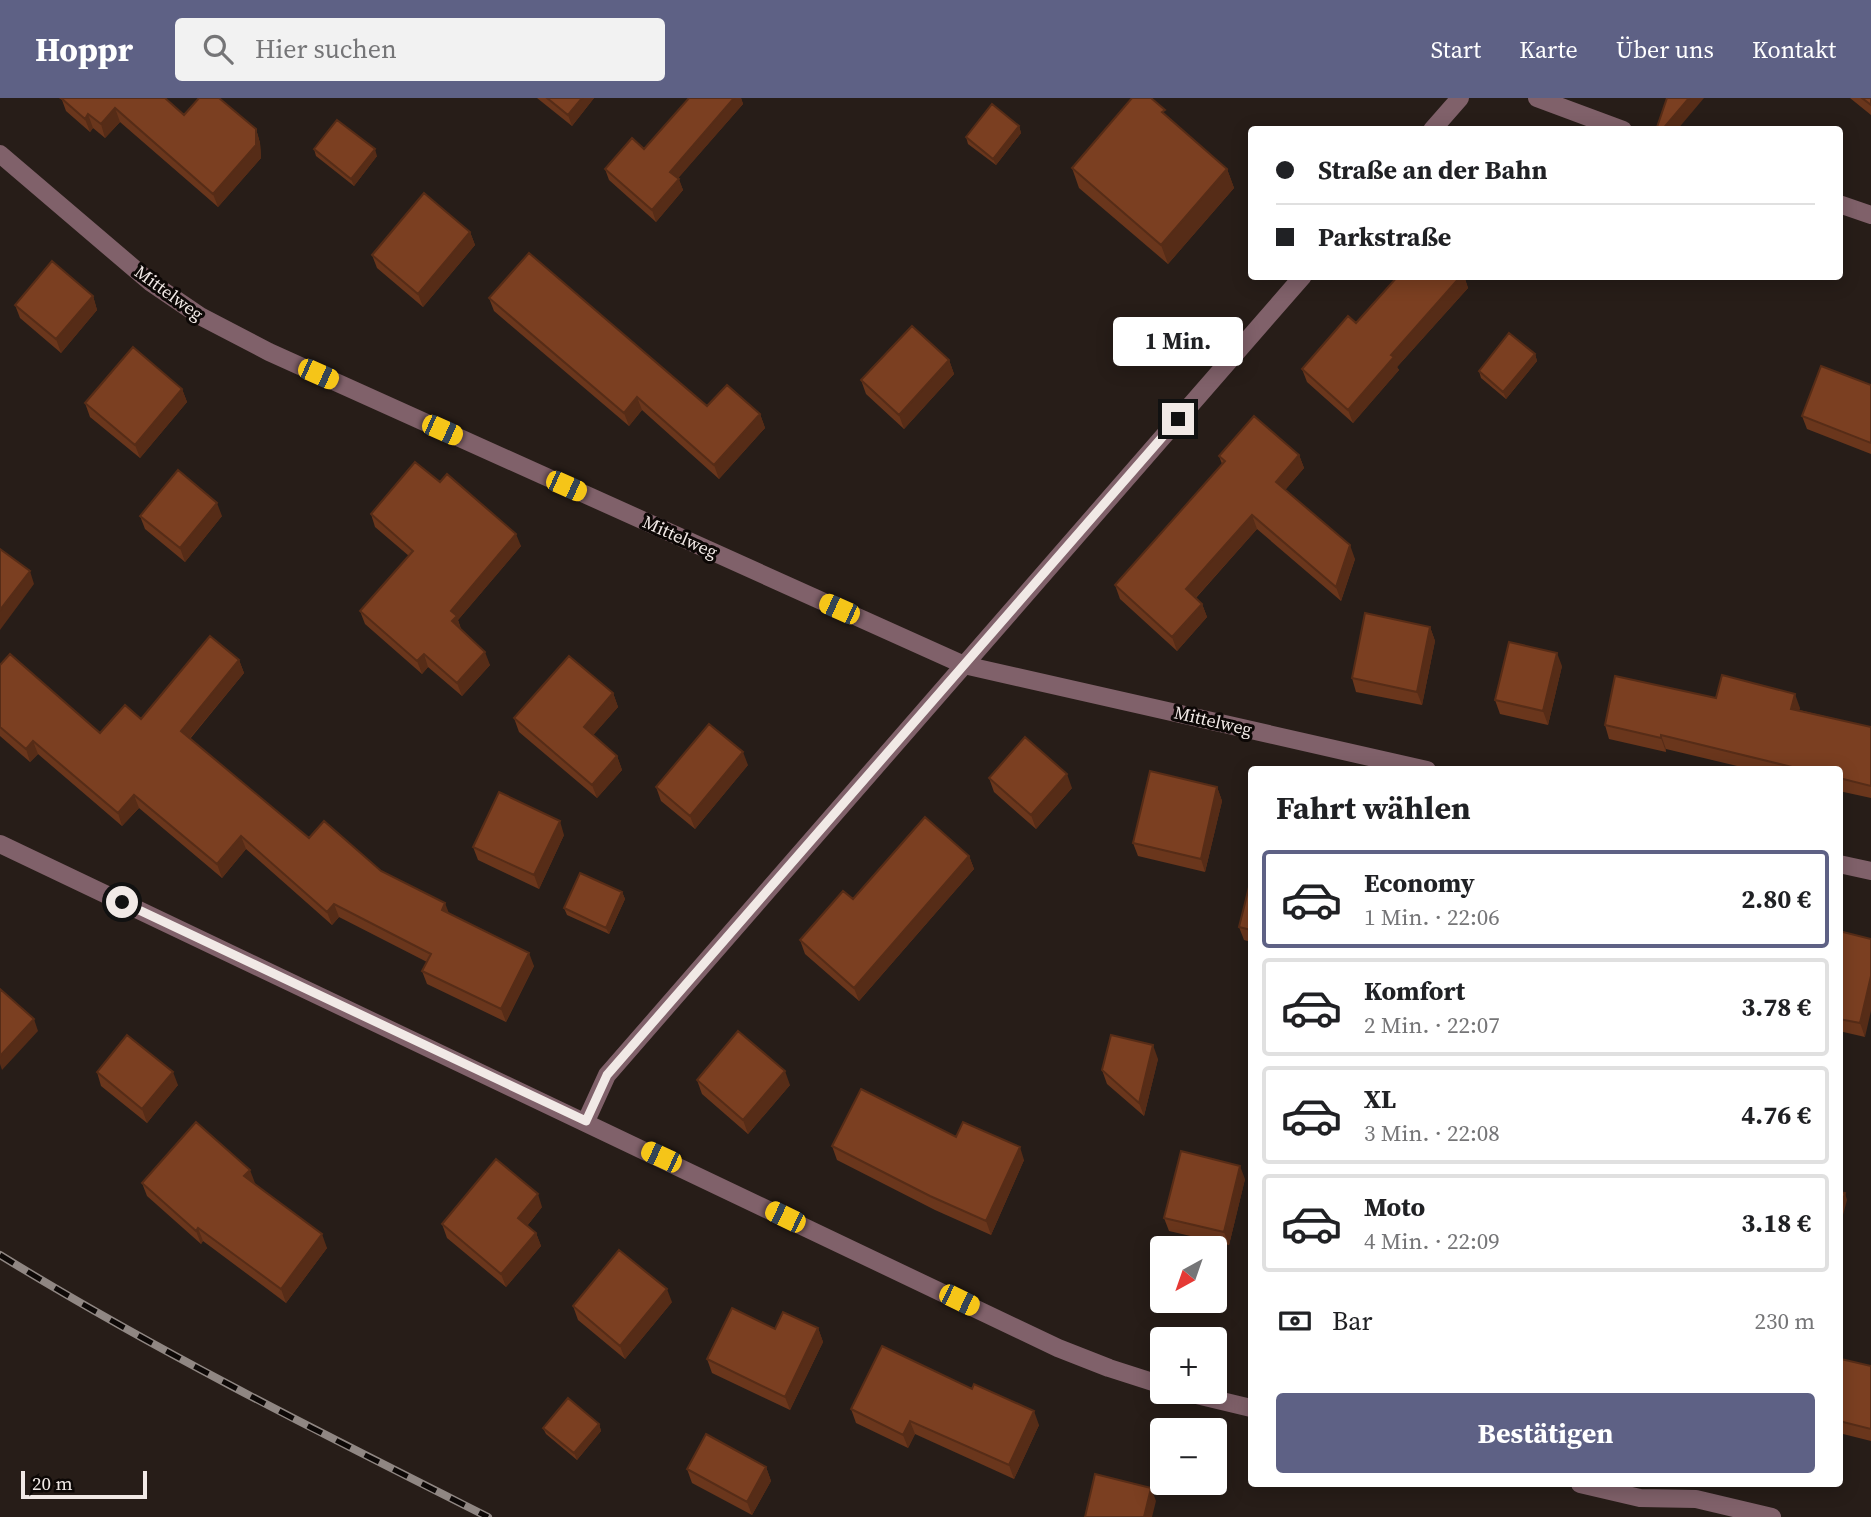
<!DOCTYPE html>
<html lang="de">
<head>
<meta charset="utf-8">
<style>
  :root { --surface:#fff; --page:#f2f2f2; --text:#202124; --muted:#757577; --line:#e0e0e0; --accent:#5e6185 }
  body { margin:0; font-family:"Source Serif 4",serif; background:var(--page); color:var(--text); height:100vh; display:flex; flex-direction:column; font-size:26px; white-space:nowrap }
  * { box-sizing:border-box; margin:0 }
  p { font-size:23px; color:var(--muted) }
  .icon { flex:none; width:38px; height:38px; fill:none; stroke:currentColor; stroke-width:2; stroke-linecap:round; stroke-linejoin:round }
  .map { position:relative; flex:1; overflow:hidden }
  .drawer { position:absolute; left:1248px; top:668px; width:595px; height:721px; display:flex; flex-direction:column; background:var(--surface); border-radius:7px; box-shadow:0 4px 18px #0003 }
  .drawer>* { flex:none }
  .top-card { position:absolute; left:1248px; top:28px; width:595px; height:154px; border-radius:7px; box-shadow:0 4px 18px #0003; display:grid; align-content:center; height:154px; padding:0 28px; background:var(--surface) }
  .needle { width:46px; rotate:220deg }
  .fabs { position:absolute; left:1150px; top:1138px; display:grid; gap:14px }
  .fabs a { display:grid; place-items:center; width:77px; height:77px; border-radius:7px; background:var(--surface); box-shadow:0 4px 18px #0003; font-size:35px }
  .scale { position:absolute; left:21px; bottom:18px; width:126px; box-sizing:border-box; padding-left:7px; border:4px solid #f1e9e6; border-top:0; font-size:19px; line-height:24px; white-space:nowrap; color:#f1e9e6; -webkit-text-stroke:5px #0d0806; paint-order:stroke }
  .end { position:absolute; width:32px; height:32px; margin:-16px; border:9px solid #f1e9e6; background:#111; box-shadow:0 0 0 4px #111 }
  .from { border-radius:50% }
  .bubble { position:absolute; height:49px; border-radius:7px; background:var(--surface); box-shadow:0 4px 18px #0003; font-size:23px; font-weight:700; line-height:49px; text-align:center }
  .car { position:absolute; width:21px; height:42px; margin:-21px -10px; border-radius:9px; box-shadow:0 0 5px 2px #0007; background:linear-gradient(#f5c518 24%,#345 0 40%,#f5c518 0 76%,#345 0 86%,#f5c518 0) }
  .top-card b { display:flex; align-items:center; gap:24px; height:66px; font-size:26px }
  .top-card b+b { border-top:2px solid var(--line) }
  .top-card i { width:18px; height:18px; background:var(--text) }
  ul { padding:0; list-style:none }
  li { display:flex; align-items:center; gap:21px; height:98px; margin:0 14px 10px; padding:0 14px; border:4px solid var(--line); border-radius:7px }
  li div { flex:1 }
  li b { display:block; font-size:26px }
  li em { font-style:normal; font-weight:700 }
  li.current { border-color:var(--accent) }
  li>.icon { width:63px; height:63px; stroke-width:1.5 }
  h2 { padding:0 28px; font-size:32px; line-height:84px }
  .pay { display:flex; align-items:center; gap:18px; height:77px; padding:0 28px; font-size:26px }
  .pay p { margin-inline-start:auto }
  .cta { display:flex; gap:14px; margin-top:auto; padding:14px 28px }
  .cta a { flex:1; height:80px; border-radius:7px; background:var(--accent); color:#fff; font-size:28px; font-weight:700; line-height:80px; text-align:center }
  header { display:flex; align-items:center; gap:42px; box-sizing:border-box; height:98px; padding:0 35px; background:var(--accent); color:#fff }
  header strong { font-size:33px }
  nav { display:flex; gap:38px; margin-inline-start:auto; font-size:24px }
  .search { width:490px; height:63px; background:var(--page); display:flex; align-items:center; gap:18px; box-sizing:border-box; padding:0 24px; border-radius:7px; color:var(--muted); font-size:26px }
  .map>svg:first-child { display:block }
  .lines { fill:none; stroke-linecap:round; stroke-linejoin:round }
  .minor { stroke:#80616a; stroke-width:18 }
  .rail-casing { stroke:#908783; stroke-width:8 }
  .rail { stroke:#0d0806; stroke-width:5; stroke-dasharray:16; stroke-linecap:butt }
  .wall { fill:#6a361c }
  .shaded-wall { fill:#562c17 }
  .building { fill:#7b3f21; stroke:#562c17; stroke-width:2 }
  .route { stroke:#f1e9e6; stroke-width:9 }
  .labels { text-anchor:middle; stroke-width:6; stroke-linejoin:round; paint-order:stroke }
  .street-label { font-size:18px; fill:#f1e9e6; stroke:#0d0806 }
</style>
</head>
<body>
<header>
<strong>Hoppr</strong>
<div class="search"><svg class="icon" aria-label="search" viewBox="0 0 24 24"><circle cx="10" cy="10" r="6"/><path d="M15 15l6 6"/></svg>Hier suchen</div>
<nav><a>Start</a><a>Karte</a><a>Über uns</a><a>Kontakt</a></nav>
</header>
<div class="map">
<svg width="1871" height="1419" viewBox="0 0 1871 1419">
  <rect width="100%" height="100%" fill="#271d18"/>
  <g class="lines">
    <!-- minor -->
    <path class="minor" d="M 1537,0 L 1623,32
      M 1432,32 L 1460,0
      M 0,56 L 150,184 L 200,218 L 269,254 L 964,567 L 1427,672
      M 1839,106 L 1871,117
      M 0,746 L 1058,1250 L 1109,1270 L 1162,1287
      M 1839,766 L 1871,773
      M 586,1023 L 607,977 L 1303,178
      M 1180,1293 L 1251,1310
      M 1580,1386 L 1640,1400 L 1696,1401 L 1772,1419"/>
    <defs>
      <path id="rail" d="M 0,1157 C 158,1254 323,1336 488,1419"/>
    </defs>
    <!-- rail casing -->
    <use href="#rail" class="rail-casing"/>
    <!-- rail -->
    <use href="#rail" class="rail"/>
  </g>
  <!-- wall -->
  <path class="wall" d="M 59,0 L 165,0 L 184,17 L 256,31 L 260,45 L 261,60 L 218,109 L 120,24 L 105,40 L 93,30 L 90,34 L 66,13 L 62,2 Z
    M 537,0 L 594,0 L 572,28 Z
    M 689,0 L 741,0 L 743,6 L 678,80 L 683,92 L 656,124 L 609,82 L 605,71 L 644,51 Z
    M 1850,0 L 1871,0 L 1871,17 Z
    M 1167,18 L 1227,71 L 1234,90 L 1168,166 L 1079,90 L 1072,70 Z
    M 1019,28 L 1021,35 L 996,67 L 968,46 L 966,39 Z
    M 314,51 L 377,58 L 354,88 L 316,58 Z
    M 470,134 L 475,147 L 423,209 L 377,170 L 372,157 Z
    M 1398,178 L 1464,178 L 1468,190 L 1397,269 L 1399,272 L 1353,325 L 1307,284 L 1302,271 L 1356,225 Z
    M 93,198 L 97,212 L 61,255 L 20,220 L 15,207 Z
    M 489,200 L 707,308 L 760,316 L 765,330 L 719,381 L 642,312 L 629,328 L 494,213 Z
    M 1535,256 L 1537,263 L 1506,301 L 1481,280 L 1479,273 Z
    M 949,262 L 954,276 L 904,331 L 866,296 L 861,282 Z
    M 1871,287 L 1871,356 L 1807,331 L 1802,318 Z
    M 182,291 L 187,304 L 140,360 L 90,319 L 85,305 Z
    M 1299,357 L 1304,370 L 1285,392 L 1355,461 L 1341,503 L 1257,431 L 1196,500 L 1202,506 L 1207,519 L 1177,553 L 1120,501 L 1115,487 L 1222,366 L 1219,358 Z
    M 440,384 L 521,448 L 458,522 L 461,531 L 490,567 L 462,598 L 428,569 L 422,576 L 365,526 L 360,513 L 409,458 L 375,429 L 371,416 Z
    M 140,418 L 222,418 L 185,464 L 145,431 Z
    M 1430,529 L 1435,543 L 1422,607 L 1356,594 L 1352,580 Z
    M 239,562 L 244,575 L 190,641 L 309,740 L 381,773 L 534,868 L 506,924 L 427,886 L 422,873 L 427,864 L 339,819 L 332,827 L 246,751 L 222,780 L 139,710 L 122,728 L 38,656 L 30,664 L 0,638 L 0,567 L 100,635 L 141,621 Z
    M 1562,568 L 1548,627 L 1500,616 L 1495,602 Z
    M 613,595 L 618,609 L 593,637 L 617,658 L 622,672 L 597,700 L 519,634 L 514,620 Z
    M 1716,600 L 1800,610 L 1799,612 L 1871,629 L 1871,700 L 1839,693 L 1839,672 L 1754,672 L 1666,651 L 1666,654 L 1609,641 L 1605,627 Z
    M 748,667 L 695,731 L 661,703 L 656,689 Z
    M 989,680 L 1072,690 L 1036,731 L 994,694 Z
    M 1217,689 L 1222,703 L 1205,774 L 1138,758 L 1133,745 Z
    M 564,737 L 539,791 L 478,762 L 473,749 Z
    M 969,758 L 974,771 L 859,903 L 805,856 L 800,842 L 853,801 Z
    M 1251,781 L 1251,844 L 1244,842 L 1239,829 Z
    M 622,794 L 625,801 L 609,836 L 567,817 L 564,810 Z
    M 1839,833 L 1865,939 L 1839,933 Z
    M 1158,961 L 1144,1018 L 1107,986 L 1102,972 Z
    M 97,974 L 178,987 L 147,1025 L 101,988 Z
    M 697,982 L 790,987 L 748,1036 L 702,996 Z
    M 956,1039 L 1024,1062 L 991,1137 L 935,1112 L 837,1062 L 832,1048 Z
    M 1245,1081 L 1229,1147 L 1169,1133 L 1164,1120 Z
    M 142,1085 L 255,1085 L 254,1086 L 327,1150 L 286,1205 L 203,1143 L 201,1146 L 147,1098 Z
    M 542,1109 L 527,1128 L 536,1135 L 541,1148 L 506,1189 L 447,1140 L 442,1126 Z
    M 672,1204 L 625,1261 L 578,1222 L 573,1208 Z
    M 818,1230 L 823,1244 L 790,1312 L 712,1275 L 707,1261 L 775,1231 Z
    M 1839,1267 L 1871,1268 L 1871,1343 L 1839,1335 Z
    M 851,1311 L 1039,1327 L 1014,1381 L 915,1336 L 908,1350 L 856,1325 Z
    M 599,1326 L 601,1333 L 577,1362 L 546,1336 L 543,1330 Z
    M 766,1369 L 771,1383 L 752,1417 L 692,1385 L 687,1371 Z"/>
  <!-- shaded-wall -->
  <path class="shaded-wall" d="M 582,0 L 594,0 L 572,28 L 568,17 Z
    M 734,0 L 741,0 L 743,6 L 674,85 L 670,74 Z
    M 1689,0 L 1704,0 L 1677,32 L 1662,32 Z
    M 115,10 L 120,24 L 105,40 L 101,26 Z
    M 88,16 L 93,30 L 90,34 L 85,21 Z
    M 1019,28 L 1021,35 L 996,67 L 993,61 Z
    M 256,31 L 260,45 L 261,60 L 218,109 L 213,96 Z
    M 375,51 L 377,58 L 354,88 L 351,81 Z
    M 1227,71 L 1234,90 L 1168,166 L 1161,147 Z
    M 679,81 L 683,92 L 656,124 L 652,112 Z
    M 470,134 L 475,147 L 423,209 L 418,196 Z
    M 1461,178 L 1464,178 L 1468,190 L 1397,269 L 1399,272 L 1353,325 L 1348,312 L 1391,257 Z
    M 93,198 L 97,212 L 61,255 L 56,241 Z
    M 1535,256 L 1537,263 L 1506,301 L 1503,294 Z
    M 949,262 L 954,276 L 904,331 L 899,317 Z
    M 182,291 L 187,304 L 140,360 L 135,347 Z
    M 637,299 L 642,312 L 629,328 L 624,315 Z
    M 760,316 L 765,330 L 719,381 L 714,367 Z
    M 1299,357 L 1304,370 L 1281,397 L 1276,384 Z
    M 217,405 L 222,418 L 185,464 L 180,450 Z
    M 1252,417 L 1257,431 L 1191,505 L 1186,491 Z
    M 516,436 L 521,448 L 458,522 L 461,531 L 457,536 L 452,523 L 451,513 Z
    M 1350,447 L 1355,461 L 1341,503 L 1336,489 Z
    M 30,473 L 34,486 L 0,532 L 0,512 Z
    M 1202,506 L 1207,519 L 1177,553 L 1172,539 Z
    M 1430,529 L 1435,543 L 1422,607 L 1417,594 Z
    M 485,554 L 490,567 L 462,598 L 457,585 Z
    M 1557,555 L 1562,568 L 1548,627 L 1543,613 Z
    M 424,556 L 428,569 L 422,576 L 417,563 Z
    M 239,562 L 244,575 L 185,646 L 181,633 Z
    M 613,595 L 618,609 L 589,642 L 584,629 Z
    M 1795,596 L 1800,610 L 1796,624 L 1791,611 Z
    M 1661,637 L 1666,651 L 1666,654 L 1661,640 Z
    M 33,643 L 38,656 L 30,664 L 26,651 Z
    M 743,654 L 748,667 L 695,731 L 690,718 Z
    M 617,658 L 622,672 L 597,700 L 592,687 Z
    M 1067,676 L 1072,690 L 1036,731 L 1031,717 Z
    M 1217,689 L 1222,703 L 1205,774 L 1201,761 Z
    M 134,697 L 139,710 L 122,728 L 118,715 Z
    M 560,723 L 564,737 L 539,791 L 534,777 Z
    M 241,738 L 246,751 L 222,780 L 217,766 Z
    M 969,758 L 974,771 L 859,903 L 854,890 Z
    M 622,794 L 625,801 L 609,836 L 606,830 Z
    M 445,805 L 450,818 L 442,812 Z
    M 334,806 L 339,819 L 332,827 L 327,814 Z
    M 529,855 L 534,868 L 506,924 L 501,911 Z
    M 1871,878 L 1871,913 L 1865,939 L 1860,925 Z
    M 34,921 L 38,933 L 2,972 L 0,966 L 0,958 Z
    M 1153,947 L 1158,961 L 1144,1018 L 1139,1005 Z
    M 785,973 L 790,987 L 748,1036 L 743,1022 Z
    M 173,974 L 178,987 L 147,1025 L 142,1011 Z
    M 1020,1049 L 1024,1062 L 991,1137 L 986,1123 Z
    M 1240,1068 L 1245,1081 L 1229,1147 L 1224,1134 Z
    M 250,1072 L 255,1085 L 249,1092 L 244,1078 Z
    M 1845,1095 L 1847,1102 L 1839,1132 L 1839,1116 Z
    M 538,1096 L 542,1109 L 523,1133 L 518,1120 Z
    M 198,1130 L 203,1143 L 201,1146 L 196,1133 Z
    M 536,1135 L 541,1148 L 506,1189 L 501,1176 Z
    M 322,1136 L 327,1150 L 286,1205 L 281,1191 Z
    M 667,1191 L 672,1204 L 625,1261 L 620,1248 Z
    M 818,1230 L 823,1244 L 790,1312 L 785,1299 Z
    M 1034,1313 L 1039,1327 L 1014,1381 L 1009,1367 Z
    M 910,1323 L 915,1336 L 908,1350 L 903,1337 Z
    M 599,1326 L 601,1333 L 577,1362 L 574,1355 Z
    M 766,1369 L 771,1383 L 752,1417 L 747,1404 Z
    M 1151,1390 L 1156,1403 L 1152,1419 L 1144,1419 Z"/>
  <!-- building -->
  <path class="building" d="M 61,0 L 165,0 L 184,17 L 199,0 L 219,0 L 256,31 L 256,47 L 213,96 L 115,10 L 101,26 L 88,16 L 85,21 Z
    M 547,0 L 582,0 L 568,17 Z
    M 689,0 L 734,0 L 670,74 L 679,81 L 652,112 L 605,71 L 632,40 L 644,51 Z
    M 1132,0 L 1151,0 L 1165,12 L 1162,14 L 1227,71 L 1161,147 L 1072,70 Z
    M 1667,0 L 1689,0 L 1662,32 L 1656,32 Z
    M 1862,0 L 1871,0 L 1871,7 Z
    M 992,6 L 1019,28 L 993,61 L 966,39 Z
    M 337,22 L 375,51 L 351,81 L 314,51 Z
    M 424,95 L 470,134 L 418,196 L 372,157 Z
    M 529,155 L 707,308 L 727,287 L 760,316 L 714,367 L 637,299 L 624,315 L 489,200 Z
    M 52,163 L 93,198 L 56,241 L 15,207 Z
    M 1398,178 L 1461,178 L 1391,257 L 1394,259 L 1348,312 L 1302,271 L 1348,218 L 1356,225 Z
    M 912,228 L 949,262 L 899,317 L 861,282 Z
    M 1509,235 L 1535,256 L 1503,294 L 1479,273 Z
    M 133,249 L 182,291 L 135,347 L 85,305 Z
    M 1821,268 L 1871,287 L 1871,345 L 1802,318 Z
    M 1254,318 L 1299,357 L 1276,384 L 1350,447 L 1336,489 L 1252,417 L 1186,491 L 1202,506 L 1172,539 L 1115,487 L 1225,363 L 1219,358 Z
    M 415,364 L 440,384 L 447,376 L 516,436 L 451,513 L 457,518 L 452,523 L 485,554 L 457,585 L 424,556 L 417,563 L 360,513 L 413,453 L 371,416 Z
    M 178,372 L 217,405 L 180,450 L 140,418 Z
    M 0,451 L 30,473 L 0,512 Z
    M 1365,515 L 1430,529 L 1417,594 L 1352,580 Z
    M 210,538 L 239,562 L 181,633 L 309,740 L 324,723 L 381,773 L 445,805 L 442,812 L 529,855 L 501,911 L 422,873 L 431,856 L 334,806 L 327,814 L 241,738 L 217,766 L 134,697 L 118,715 L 33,643 L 26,651 L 0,629 L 0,567 L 10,556 L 100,635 L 125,607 L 141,621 Z
    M 1509,544 L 1557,555 L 1543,613 L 1495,602 Z
    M 569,558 L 613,595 L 584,629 L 617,658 L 592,687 L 514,620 Z
    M 1722,577 L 1795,596 L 1791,611 L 1871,629 L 1871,688 L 1839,680 L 1839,672 L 1804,672 L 1661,637 L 1661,640 L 1605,627 L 1615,578 L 1716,600 Z
    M 709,626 L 743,654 L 690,718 L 656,689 Z
    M 1025,639 L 1067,676 L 1031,717 L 989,680 Z
    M 1150,673 L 1217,689 L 1201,761 L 1133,745 Z
    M 499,694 L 560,723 L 534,777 L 473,749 Z
    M 925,719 L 969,758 L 854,890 L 800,842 L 843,793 L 853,801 Z
    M 580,775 L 622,794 L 606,830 L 564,810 Z
    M 1251,781 L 1251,832 L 1239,829 Z
    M 1839,833 L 1871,841 L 1871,878 L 1860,925 L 1839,921 Z
    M 0,891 L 34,921 L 0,958 Z
    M 738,933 L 785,973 L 743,1022 L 697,982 Z
    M 127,937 L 173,974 L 142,1011 L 97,974 Z
    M 1111,937 L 1153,947 L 1139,1005 L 1102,972 Z
    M 861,991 L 956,1039 L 963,1024 L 1020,1049 L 986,1123 L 930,1098 L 832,1048 Z
    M 196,1024 L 250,1072 L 244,1078 L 322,1136 L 281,1191 L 198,1130 L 196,1133 L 142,1085 Z
    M 1181,1053 L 1240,1068 L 1224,1134 L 1164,1120 Z
    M 496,1061 L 538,1096 L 518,1120 L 536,1135 L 501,1176 L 442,1126 Z
    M 1839,1094 L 1845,1095 L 1839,1116 Z
    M 619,1152 L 667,1191 L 620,1248 L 573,1208 Z
    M 732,1210 L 775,1231 L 783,1214 L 818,1230 L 785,1299 L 707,1261 Z
    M 882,1248 L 972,1291 L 974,1286 L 1034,1313 L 1009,1367 L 910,1323 L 903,1337 L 851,1311 Z
    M 1841,1261 L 1871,1268 L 1871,1331 L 1839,1323 L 1839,1267 Z
    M 568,1300 L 599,1326 L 574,1355 L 543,1330 Z
    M 706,1336 L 766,1369 L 747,1404 L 687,1371 Z
    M 1095,1376 L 1151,1390 L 1144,1419 L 1085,1419 Z"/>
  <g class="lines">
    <!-- route -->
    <path class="route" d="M 122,804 L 586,1023 L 607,977 L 1178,321"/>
  </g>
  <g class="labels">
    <!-- street labels -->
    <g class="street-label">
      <text transform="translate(169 195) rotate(36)" y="6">Mittelweg</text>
      <text transform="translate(680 439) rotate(24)" y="6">Mittelweg</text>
      <text transform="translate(1213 623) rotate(13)" y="6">Mittelweg</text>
    </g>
  </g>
</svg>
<div class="fabs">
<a><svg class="needle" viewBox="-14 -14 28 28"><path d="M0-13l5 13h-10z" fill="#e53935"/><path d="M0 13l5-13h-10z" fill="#757577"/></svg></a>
<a>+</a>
<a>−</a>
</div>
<div class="scale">20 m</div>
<i class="end from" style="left:122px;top:804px"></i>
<i class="end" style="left:1178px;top:321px"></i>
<div class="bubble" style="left:1113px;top:219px;width:130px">1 Min.</div>
<i class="car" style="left:318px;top:276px;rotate:114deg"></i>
<i class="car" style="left:442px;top:332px;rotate:114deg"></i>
<i class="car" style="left:566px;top:388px;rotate:114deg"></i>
<i class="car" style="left:839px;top:511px;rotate:294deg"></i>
<i class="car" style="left:661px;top:1059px;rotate:295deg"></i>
<i class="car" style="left:785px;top:1119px;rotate:296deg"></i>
<i class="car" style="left:959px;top:1202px;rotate:116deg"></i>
<div class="top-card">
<b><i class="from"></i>Straße an der Bahn</b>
<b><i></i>Parkstraße</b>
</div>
<section class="drawer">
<h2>Fahrt wählen</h2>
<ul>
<li class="current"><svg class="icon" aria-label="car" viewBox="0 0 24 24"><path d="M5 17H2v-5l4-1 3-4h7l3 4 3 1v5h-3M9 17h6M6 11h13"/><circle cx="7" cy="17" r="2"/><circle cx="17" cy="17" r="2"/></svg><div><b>Economy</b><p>1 Min. · 22:06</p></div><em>2.80 €</em></li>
<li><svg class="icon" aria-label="car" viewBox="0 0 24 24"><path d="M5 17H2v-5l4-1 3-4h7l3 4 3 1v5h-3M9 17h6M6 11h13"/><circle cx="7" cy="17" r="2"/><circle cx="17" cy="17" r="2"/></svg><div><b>Komfort</b><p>2 Min. · 22:07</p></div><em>3.78 €</em></li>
<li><svg class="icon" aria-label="car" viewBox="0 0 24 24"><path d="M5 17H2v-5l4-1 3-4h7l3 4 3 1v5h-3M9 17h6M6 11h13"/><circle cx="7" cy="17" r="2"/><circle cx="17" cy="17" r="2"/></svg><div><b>XL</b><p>3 Min. · 22:08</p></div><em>4.76 €</em></li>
<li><svg class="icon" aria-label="car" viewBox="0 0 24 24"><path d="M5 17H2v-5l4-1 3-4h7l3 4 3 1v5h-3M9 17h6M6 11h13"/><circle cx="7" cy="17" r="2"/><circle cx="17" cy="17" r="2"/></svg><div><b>Moto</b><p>4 Min. · 22:09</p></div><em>3.18 €</em></li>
</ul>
<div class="pay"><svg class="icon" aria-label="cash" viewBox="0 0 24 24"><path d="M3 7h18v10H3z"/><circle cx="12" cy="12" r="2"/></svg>Bar<p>230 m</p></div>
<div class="cta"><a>Bestätigen</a></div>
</section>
</div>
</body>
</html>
